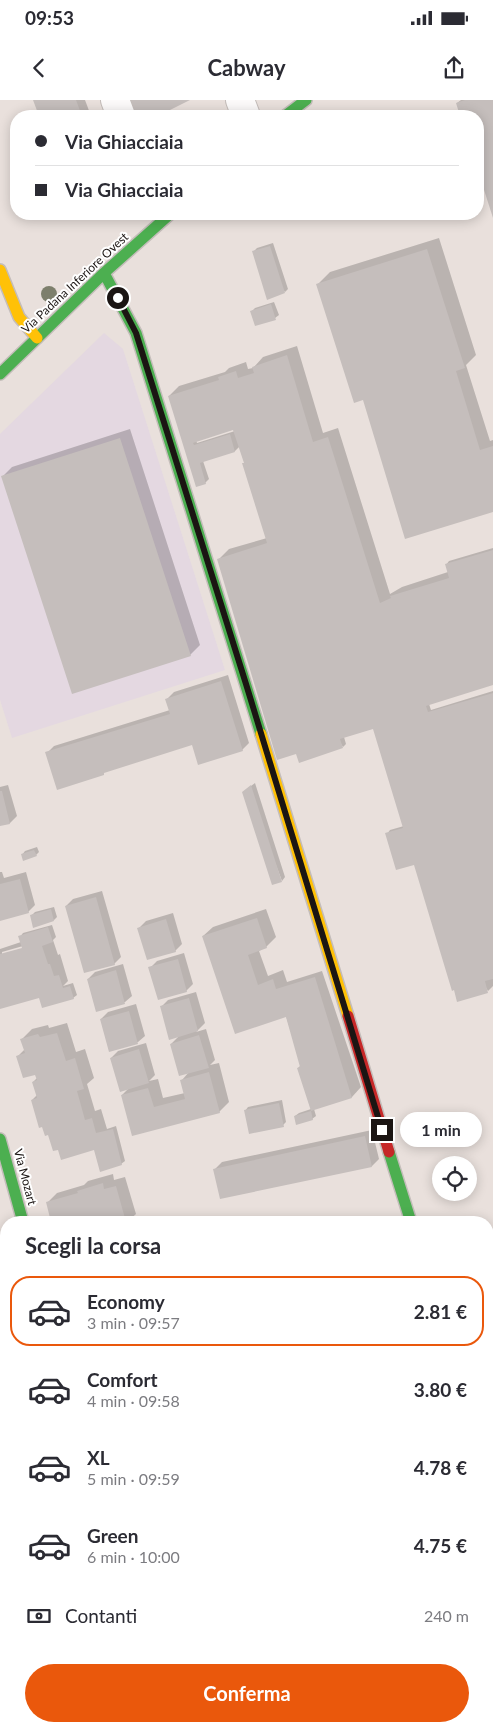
<!DOCTYPE html>
<html lang="it">
<head>
<meta charset="utf-8">
<style>
  :root { --surface:#fff; --page:#f2f2f3; --text:#2b2b33; --muted:#7c7c81; --line:#e1e1e2; --accent:#ea580c }
  body { margin:0; font-family:Lato,sans-serif; background:var(--page); color:var(--text); height:100vh; display:flex; flex-direction:column; font-size:19px; white-space:nowrap }
  * { box-sizing:border-box; margin:0 }
  p { font-size:16px; color:var(--muted) }
  .icon { flex:none; width:28px; height:28px; fill:none; stroke:currentColor; stroke-width:2; stroke-linecap:round; stroke-linejoin:round }
  .map { position:relative; flex:1; overflow:hidden }
  .panel { position:absolute; left:0px; top:1116px; width:494px; height:516px; display:flex; flex-direction:column; background:var(--surface); border-radius:20px 20px 0 0; box-shadow:0 2px 12px #0003 }
  .panel>* { flex:none }
  .guide { position:absolute; left:10px; top:10px; width:474px; height:110px; border-radius:20px; box-shadow:0 2px 12px #0003; display:grid; align-content:center; height:110px; padding:0 25px; background:var(--surface) }
  .fabs { position:absolute; left:432px; top:1056px; display:grid; gap:10px }
  .fabs a { display:grid; place-items:center; width:45px; height:45px; border-radius:50%; background:var(--surface); box-shadow:0 2px 12px #0003; font-size:25px }
  .end { position:absolute; width:22px; height:22px; margin:-11px; border:6px solid #1b1513; background:#fff; box-shadow:0 0 0 2px #fff }
  .from { border-radius:50% }
  .bubble { position:absolute; height:35px; border-radius:18px; background:var(--surface); box-shadow:0 2px 12px #0003; font-size:16px; font-weight:700; line-height:35px; text-align:center }
  .guide b { display:flex; align-items:center; gap:18px; height:48px; font-size:19px }
  .guide b+b { border-top:1px solid var(--line) }
  .guide i { width:12px; height:12px; background:var(--text) }
  ul { padding:0; list-style:none }
  li { display:flex; align-items:center; gap:15px; height:70px; margin:0 10px 8px; padding:0 15px; border:2px solid transparent; border-radius:20px }
  li div { flex:1 }
  li b { display:block; font-size:19px }
  li em { font-style:normal; font-weight:700 }
  li.selected { border-color:var(--accent) }
  li>.icon { width:45px; height:45px; stroke-width:1.5 }
  h2 { padding:0 25px; font-size:22px; line-height:60px }
  .pay { display:flex; align-items:center; gap:12px; height:55px; padding:0 25px; font-size:19px }
  .pay p { margin-inline-start:auto }
  .action { display:flex; gap:10px; margin-top:auto; padding:10px 25px }
  .action a { flex:1; height:58px; border-radius:30px; background:var(--accent); color:#fff; font-size:20px; font-weight:700; line-height:58px; text-align:center }
  .status { display:flex; justify-content:space-between; align-items:center; height:35px; padding:0 25px; background:var(--surface); direction:ltr }
  .status svg { height:14px; fill:currentColor }
  header { display:flex; justify-content:space-between; align-items:center; height:65px; padding:0 25px; background:var(--surface); font-size:22px; font-weight:700 }
  .map>svg:first-child { display:block }
  .commercial { fill:#e4d8e1 }
  .shadow { fill:#0003; fill-rule:evenodd }
  .building { fill:#c5bebc }
  .lines { fill:none; stroke-linecap:round; stroke-linejoin:round }
  .street-casing { stroke:#c4bdba; stroke-width:30 }
  .fast-casing { stroke:#c4bdba; stroke-width:14 }
  .slow-casing { stroke:#c4bdba; stroke-width:14 }
  .jam-casing { stroke:#c4bdba; stroke-width:14 }
  .path { stroke:#c6c3c2; stroke-width:3; stroke-dasharray:1 4; stroke-linecap:butt }
  .street { stroke:#fcfafa; stroke-width:28 }
  .fast { stroke:#4caf50; stroke-width:11 }
  .slow { stroke:#ffc107; stroke-width:11 }
  .jam { stroke:#c62828; stroke-width:11 }
  .tree { fill:#7d7f6c }
  .route { stroke:#1b1513; stroke-width:6 }
  .labels { text-anchor:middle; stroke-width:4; stroke-linejoin:round; paint-order:stroke }
  .street-label { font-size:12px; fill:#1b1513; stroke:#fff }
</style>
</head>
<body>
<div class="status"><b>09:53</b><svg viewBox="0 0 49 12"><path d="M0 12V9h3v3zM5 12V6h3v6zM10 12V3h3v9zM15 12V0h3v12zM26 1h20v11H26zM47 4h2v5h-2z"/></svg></div>
<header><svg class="icon" aria-label="back" viewBox="0 0 24 24"><path d="M15 5l-7 7 7 7"/></svg>Cabway<svg class="icon" aria-label="share" viewBox="0 0 24 24"><path d="M12 15V3M7 8l5-5 5 5M5 13v7h14v-7"/></svg></header>
<div class="map">
<svg width="493" height="1632" viewBox="0 0 493 1632">
  <rect width="100%" height="100%" fill="#e9e0dc"/>
  <!-- commercial -->
  <path class="commercial" d="M 104,233 L 123,249 L 225,570 L 12,638 L 0,600 L 0,334 Z"/>
  <!-- shadow -->
  <path class="shadow" d="M 34,0 L 85,0 L 91,16 L 40,16 Z
    M 461,0 L 493,0 L 493,115 L 478,67 L 478,16 L 461,16 L 457,3 Z
    M 439,138 L 476,255 L 466,265 L 490,341 L 493,340 L 493,411 L 318,184 L 330,172 Z
    M 273,143 L 288,189 L 285,192 L 253,152 L 257,148 Z
    M 274,202 L 279,215 L 275,218 L 252,211 L 255,208 Z
    M 297,246 L 323,333 L 338,328 L 390,494 L 402,487 L 448,472 L 446,465 L 449,461 L 493,448 L 493,584 L 429,604 L 431,610 L 493,591 L 493,886 L 488,891 L 414,762 L 387,734 L 390,730 L 404,726 L 374,628 L 344,637 L 346,644 L 343,647 L 219,459 L 229,449 L 267,438 L 240,346 L 235,351 L 203,361 L 209,379 L 205,383 L 169,296 L 179,286 L 225,272 L 229,268 L 246,262 L 248,269 L 253,268 L 263,257 ZM 234,329 L 235,331 L 197,343 L 196,340 Z
    M 130,329 L 200,545 L 190,555 L 2,377 L 12,367 Z
    M 228,575 L 249,643 L 242,650 L 193,644 L 47,653 L 54,646 L 170,610 L 167,599 L 174,592 Z
    M 255,683 L 285,777 L 282,781 L 247,689 Z
    M 8,685 L 17,716 L 10,723 L 0,725 L 0,687 Z
    M 37,747 L 39,752 L 36,755 L 22,755 L 25,751 Z
    M 0,772 L 2,772 L 4,778 L 26,772 L 35,805 L 28,812 L 0,820 Z
    M 102,791 L 121,857 L 114,864 L 66,806 L 73,799 Z
    M 54,807 L 57,817 L 54,820 L 31,816 L 35,812 Z
    M 266,809 L 276,837 L 266,847 L 259,851 L 268,876 L 283,870 L 287,882 L 322,871 L 361,987 L 352,997 L 314,1009 L 316,1016 L 312,1019 L 295,1016 L 299,1013 L 311,1009 L 298,968 L 301,965 L 286,916 L 203,836 L 213,827 Z
    M 173,813 L 182,844 L 175,851 L 139,828 L 146,821 Z
    M 52,825 L 56,837 L 53,840 L 58,855 L 60,854 L 68,881 L 63,886 L 73,883 L 77,895 L 73,898 L 44,895 L 0,908 L 0,849 L 21,842 L 20,837 L 23,833 ZM 23,846 L 23,849 L 2,855 L 2,852 Z
    M 184,853 L 193,884 L 186,891 L 150,868 L 157,861 Z
    M 123,864 L 132,896 L 125,902 L 97,910 L 88,879 L 95,872 Z
    M 196,892 L 205,923 L 196,932 L 206,929 L 215,960 L 210,965 L 219,963 L 229,1002 L 219,1012 L 133,1034 L 122,995 L 130,987 L 111,958 L 118,951 L 146,943 L 155,975 L 149,981 L 158,979 L 163,998 L 185,993 L 182,980 L 189,972 L 171,944 L 180,935 L 161,907 L 168,900 Z
    M 136,904 L 145,936 L 138,942 L 110,950 L 101,919 L 108,912 Z
    M 67,923 L 76,952 L 85,949 L 94,978 L 87,984 L 95,1011 L 101,1009 L 107,1029 L 116,1026 L 125,1061 L 121,1064 L 95,1048 L 59,1048 L 49,1033 L 32,1000 L 37,995 L 33,982 L 37,978 L 36,974 L 18,956 L 25,949 L 22,939 L 32,929 L 48,925 L 49,928 Z
    M 282,1000 L 286,1022 L 283,1025 L 245,1011 L 248,1007 Z
    M 372,1030 L 379,1059 L 372,1066 L 215,1069 L 222,1062 Z
    M 113,1074 L 114,1080 L 125,1077 L 136,1114 L 127,1122 L 53,1122 L 47,1103 L 57,1093 L 84,1085 L 88,1081 Z
    M 0,1204 L 6,1226 L 6,1249 L 0,1254 Z
    M 6,1423 L 6,1474 L 0,1475 L 0,1425 Z
    M 6,1555 L 6,1621 L 0,1627 L 0,1561 Z"/>
  <!-- building -->
  <path class="building" d="M 33,0 L 76,0 L 82,16 L 39,16 Z
    M 126,0 L 190,0 L 158,16 L 132,16 Z
    M 465,0 L 493,0 L 493,118 L 478,71 L 478,16 L 460,16 L 456,3 Z
    M 270,146 L 285,193 L 267,200 L 252,151 Z
    M 427,149 L 465,268 L 456,271 L 480,350 L 493,346 L 493,412 L 405,439 L 363,300 L 354,303 L 316,184 Z
    M 271,204 L 276,220 L 255,226 L 250,211 Z
    M 287,255 L 313,342 L 328,337 L 380,503 L 391,498 L 390,496 L 449,478 L 445,464 L 493,450 L 493,585 L 426,606 L 428,612 L 493,593 L 493,879 L 485,881 L 488,893 L 457,902 L 454,890 L 452,891 L 414,765 L 396,770 L 385,733 L 403,728 L 373,629 L 340,639 L 343,648 L 299,663 L 296,654 L 277,660 L 217,459 L 267,443 L 242,363 L 244,363 L 233,330 L 193,343 L 194,345 L 230,334 L 235,352 L 200,363 L 206,384 L 196,387 L 168,296 L 219,280 L 218,277 L 236,271 L 238,278 L 254,273 L 252,267 Z
    M 120,338 L 191,556 L 72,594 L 1,376 Z
    M 221,581 L 243,651 L 198,665 L 192,645 L 104,673 L 104,675 L 57,690 L 45,652 L 170,614 L 165,599 Z
    M 251,685 L 282,782 L 272,785 L 242,692 Z
    M 0,691 L 2,691 L 10,724 L 0,726 Z
    M 34,750 L 37,756 L 23,761 L 21,754 Z
    M 20,779 L 29,813 L 0,821 L 0,784 Z
    M 96,797 L 115,865 L 84,873 L 65,806 Z
    M 51,809 L 54,821 L 33,828 L 30,815 Z
    M 257,818 L 267,848 L 248,855 L 258,885 L 273,879 L 276,889 L 315,877 L 352,998 L 311,1011 L 297,968 L 300,967 L 286,917 L 235,934 L 202,836 Z
    M 166,819 L 176,852 L 147,860 L 137,828 Z
    M 48,827 L 53,842 L 42,846 L 48,864 L 50,864 L 54,876 L 59,875 L 63,888 L 70,886 L 74,899 L 42,908 L 39,898 L 0,909 L 0,854 L 22,848 L 18,836 Z
    M 178,859 L 187,892 L 158,900 L 148,867 Z
    M 116,870 L 125,904 L 96,912 L 87,879 Z
    M 189,898 L 198,931 L 169,940 L 160,906 Z
    M 129,911 L 138,944 L 109,952 L 100,919 Z
    M 57,933 L 66,961 L 75,958 L 84,989 L 77,991 L 85,1020 L 92,1018 L 96,1033 L 113,1029 L 122,1065 L 100,1072 L 94,1050 L 61,1060 L 58,1050 L 53,1051 L 48,1035 L 45,1036 L 42,1027 L 39,1028 L 31,1000 L 37,998 L 32,982 L 37,980 L 35,975 L 23,978 L 16,956 L 25,953 L 20,939 L 38,934 L 40,937 Z
    M 199,935 L 209,968 L 179,976 L 170,944 Z
    M 139,949 L 149,983 L 120,992 L 110,958 Z
    M 209,972 L 220,1013 L 132,1036 L 121,995 L 148,988 L 154,1007 L 185,999 L 180,980 Z
    M 279,1003 L 284,1027 L 249,1034 L 244,1010 Z
    M 311,1011 L 313,1020 L 296,1025 L 294,1016 Z
    M 365,1036 L 372,1067 L 220,1099 L 213,1069 Z
    M 103,1083 L 104,1089 L 116,1086 L 126,1122 L 51,1122 L 46,1102 L 78,1093 L 77,1091 Z
    M 6,1430 L 6,1475 L 0,1477 L 0,1432 Z
    M 0,1568 L 6,1575 L 6,1623 L 0,1629 Z"/>
  <g class="lines">
    <defs>
      <path id="street" d="M 115,0 L 121,16
        M 240,0 L 246,16
        M 488,1360 L 493,1379
        M 0,1394 L 6,1392
        M 59,1632 L 65,1626"/>
      <path id="fast" d="M 285,16 L 306,0
        M 104,173 L 136,233 L 261,634
        M 0,274 L 104,173 L 170,114
        M 0,1039 L 23,1122
        M 389,1052 L 411,1122
        M 488,1327 L 493,1321"/>
      <path id="slow" d="M 0,170 L 19,217 L 37,238
        M 261,634 L 348,916"/>
      <path id="jam" d="M 348,916 L 389,1052
        M 174,1632 L 179,1626"/>
    </defs>
    <!-- street casing -->
    <use href="#street" class="street-casing"/>
    <!-- fast casing -->
    <use href="#fast" class="fast-casing"/>
    <!-- slow casing -->
    <use href="#slow" class="slow-casing"/>
    <!-- jam casing -->
    <use href="#jam" class="jam-casing"/>
    <!-- path -->
    <path class="path" d="M 488,1446 L 493,1457
      M 92,1632 L 97,1626"/>
    <!-- street -->
    <use href="#street" class="street"/>
    <!-- fast -->
    <use href="#fast" class="fast"/>
    <!-- slow -->
    <use href="#slow" class="slow"/>
    <!-- jam -->
    <use href="#jam" class="jam"/>
  </g>
  <!-- trees -->
  <circle class="tree" cx="49" cy="194" r="8"/>
  <g class="lines">
    <!-- route -->
    <path class="route" d="M 118,198 L 136,233 L 246,584 L 382,1030"/>
  </g>
  <g class="labels">
    <!-- street labels -->
    <g class="street-label">
      <text transform="translate(75 183) rotate(-43)" y="4">Via Padana Inferiore Ovest</text>
      <text transform="translate(25 1077) rotate(75)" y="4">Via Mozart</text>
    </g>
  </g>
</svg>
<div class="fabs">
<a><svg class="icon" aria-label="locate" viewBox="0 0 24 24"><circle cx="12" cy="12" r="6"/><path d="M12 2v4M12 18v4M2 12h4M18 12h4"/></svg></a>
</div>
<i class="end from" style="left:118px;top:198px"></i>
<i class="end" style="left:382px;top:1030px"></i>
<div class="bubble" style="left:400px;top:1012px;width:82px">1 min</div>
<div class="guide">
<b><i class="from"></i>Via Ghiacciaia</b>
<b><i></i>Via Ghiacciaia</b>
</div>
<section class="panel">
<h2>Scegli la corsa</h2>
<ul>
<li class="selected"><svg class="icon" aria-label="car" viewBox="0 0 24 24"><path d="M5 17H2v-5l4-1 3-4h7l3 4 3 1v5h-3M9 17h6M6 11h13"/><circle cx="7" cy="17" r="2"/><circle cx="17" cy="17" r="2"/></svg><div><b>Economy</b><p>3 min · 09:57</p></div><em>2.81 €</em></li>
<li><svg class="icon" aria-label="car" viewBox="0 0 24 24"><path d="M5 17H2v-5l4-1 3-4h7l3 4 3 1v5h-3M9 17h6M6 11h13"/><circle cx="7" cy="17" r="2"/><circle cx="17" cy="17" r="2"/></svg><div><b>Comfort</b><p>4 min · 09:58</p></div><em>3.80 €</em></li>
<li><svg class="icon" aria-label="car" viewBox="0 0 24 24"><path d="M5 17H2v-5l4-1 3-4h7l3 4 3 1v5h-3M9 17h6M6 11h13"/><circle cx="7" cy="17" r="2"/><circle cx="17" cy="17" r="2"/></svg><div><b>XL</b><p>5 min · 09:59</p></div><em>4.78 €</em></li>
<li><svg class="icon" aria-label="car" viewBox="0 0 24 24"><path d="M5 17H2v-5l4-1 3-4h7l3 4 3 1v5h-3M9 17h6M6 11h13"/><circle cx="7" cy="17" r="2"/><circle cx="17" cy="17" r="2"/></svg><div><b>Green</b><p>6 min · 10:00</p></div><em>4.75 €</em></li>
</ul>
<div class="pay"><svg class="icon" aria-label="cash" viewBox="0 0 24 24"><path d="M3 7h18v10H3z"/><circle cx="12" cy="12" r="2"/></svg>Contanti<p>240 m</p></div>
<div class="action"><a>Conferma</a></div>
</section>
</div>
</body>
</html>
